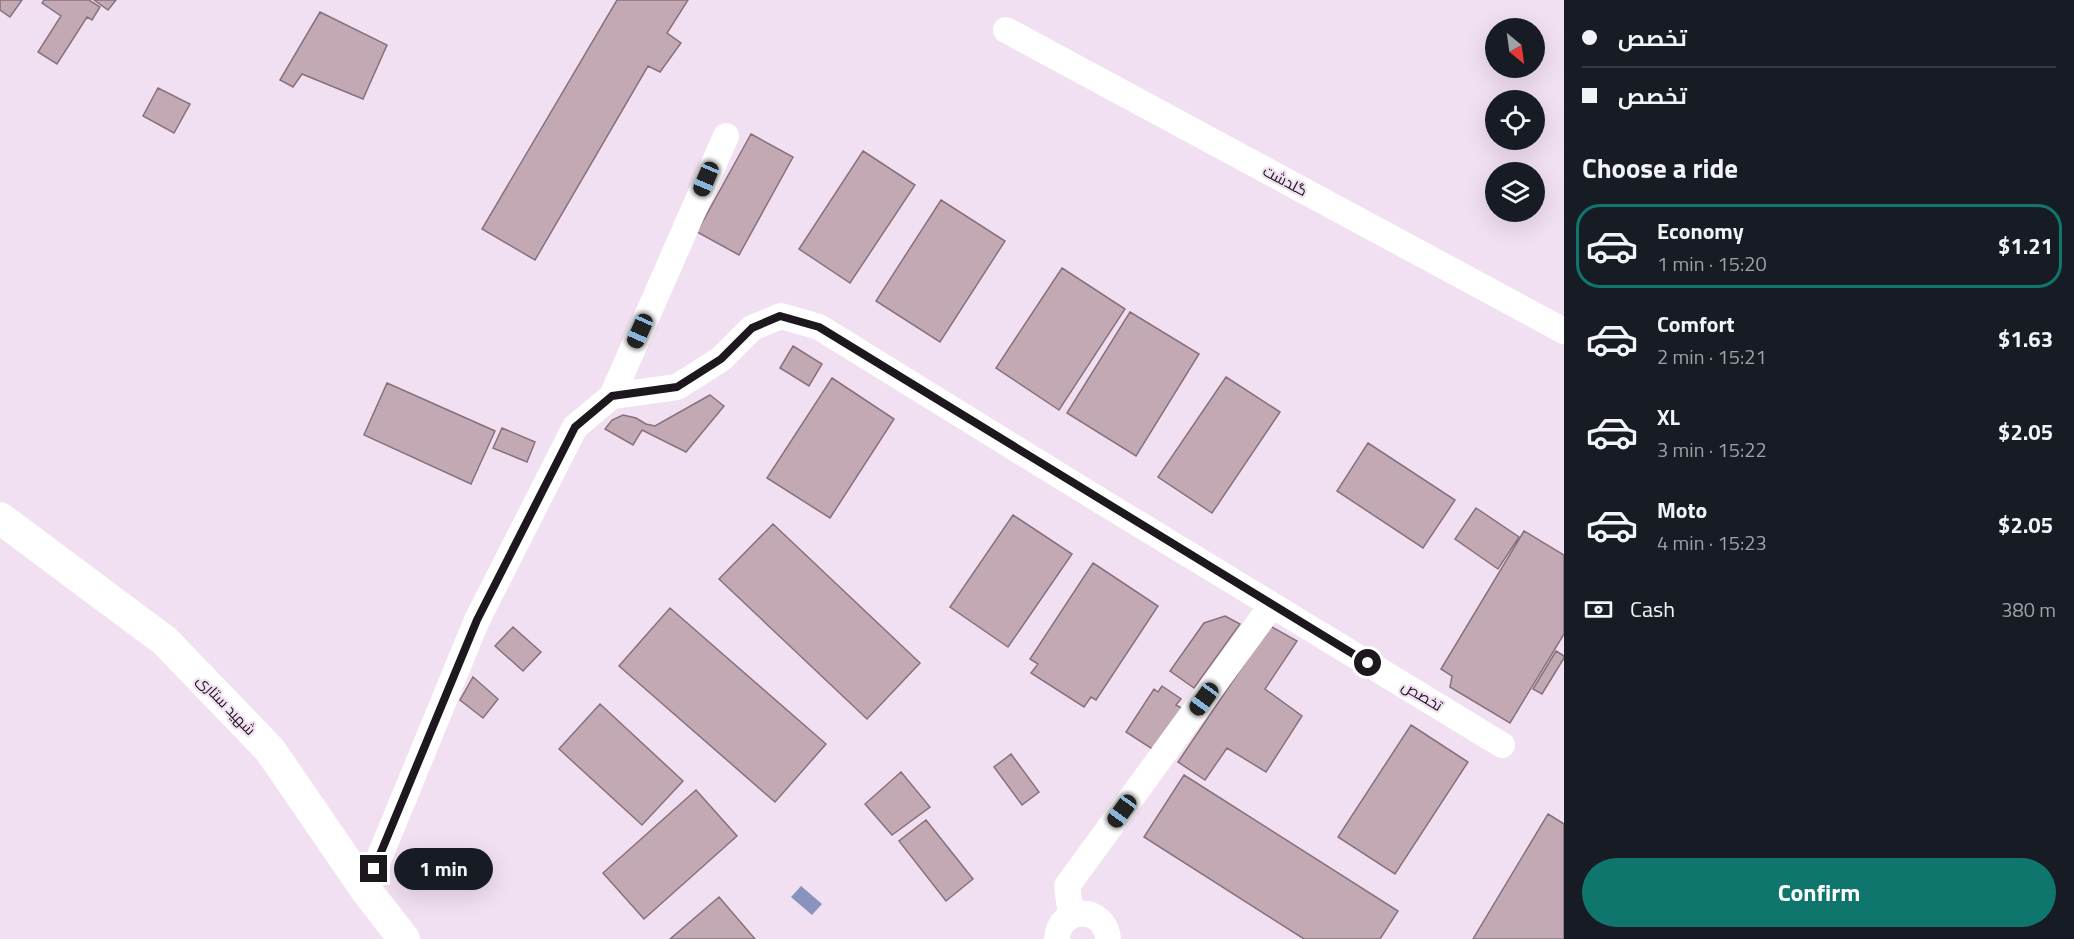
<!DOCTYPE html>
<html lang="en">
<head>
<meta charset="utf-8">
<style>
  :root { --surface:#171b24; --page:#20242c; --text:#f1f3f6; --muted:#9ea1a6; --line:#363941; --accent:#0f766e }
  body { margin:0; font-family:"Titillium Web",Cairo,sans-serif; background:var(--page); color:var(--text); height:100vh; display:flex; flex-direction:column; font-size:22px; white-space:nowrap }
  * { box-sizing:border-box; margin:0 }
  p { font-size:20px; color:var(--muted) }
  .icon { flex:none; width:33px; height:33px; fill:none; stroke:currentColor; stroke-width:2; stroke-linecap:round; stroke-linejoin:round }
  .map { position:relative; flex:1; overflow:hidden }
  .side { display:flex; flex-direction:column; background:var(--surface); width:510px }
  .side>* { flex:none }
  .banner { display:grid; align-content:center; height:132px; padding:0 18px; background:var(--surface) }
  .needle { width:39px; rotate:151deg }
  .fabs { position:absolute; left:1485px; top:18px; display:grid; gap:12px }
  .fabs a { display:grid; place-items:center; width:60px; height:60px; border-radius:50%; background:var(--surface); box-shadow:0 6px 24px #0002; font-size:30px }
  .end { position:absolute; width:27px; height:27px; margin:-14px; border:8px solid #1d171e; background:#fff; box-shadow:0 0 0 3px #fff }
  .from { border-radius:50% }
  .bubble { position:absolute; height:42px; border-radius:21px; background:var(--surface); box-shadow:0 6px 24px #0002; font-size:20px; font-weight:700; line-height:42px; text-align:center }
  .car { position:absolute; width:18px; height:36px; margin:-18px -9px; border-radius:8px; box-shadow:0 0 4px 2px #0007; background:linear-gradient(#222 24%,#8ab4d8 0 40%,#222 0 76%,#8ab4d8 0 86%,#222 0) }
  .banner b { display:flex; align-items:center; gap:21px; height:57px; font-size:22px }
  .banner b+b { border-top:2px solid var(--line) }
  .banner i { width:15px; height:15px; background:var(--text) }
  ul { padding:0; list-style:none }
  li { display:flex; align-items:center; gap:18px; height:84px; margin:0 12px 9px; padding:0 6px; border:3px solid transparent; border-radius:24px }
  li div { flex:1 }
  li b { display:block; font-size:22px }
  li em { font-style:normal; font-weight:700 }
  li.on { border-color:var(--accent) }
  li>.icon { width:54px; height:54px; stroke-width:1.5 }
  h2 { padding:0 18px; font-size:27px; line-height:72px }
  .pay { display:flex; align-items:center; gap:15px; height:66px; padding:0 18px; font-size:22px }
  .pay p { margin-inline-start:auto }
  .primary-button { display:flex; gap:12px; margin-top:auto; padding:12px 18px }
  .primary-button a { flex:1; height:69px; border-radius:36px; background:var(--accent); color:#fff; font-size:24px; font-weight:700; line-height:69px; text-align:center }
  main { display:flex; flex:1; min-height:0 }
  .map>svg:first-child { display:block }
  .water { fill:#8a92be }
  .building { fill:#c2a9b4; stroke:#88717c; stroke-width:1.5 }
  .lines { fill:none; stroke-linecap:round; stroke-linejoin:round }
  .minor { stroke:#fff; stroke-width:26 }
  .tertiary { stroke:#fff; stroke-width:32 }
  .route { stroke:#1d171e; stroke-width:8 }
  .labels { text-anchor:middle; stroke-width:4.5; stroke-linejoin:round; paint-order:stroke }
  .street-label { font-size:15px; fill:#1d171e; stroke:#f1dff2 }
</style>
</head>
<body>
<main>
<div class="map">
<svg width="1564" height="939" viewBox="0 0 1564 939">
  <rect width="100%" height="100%" fill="#f1dff2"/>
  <!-- water -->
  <path class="water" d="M 801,886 L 822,904 L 812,915 L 791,897 Z"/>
  <!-- building -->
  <path class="building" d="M 0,0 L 22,0 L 10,17 L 0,10 Z
    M 44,0 L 89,0 L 100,7 L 92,20 L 87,17 L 57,64 L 38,52 L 61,16 L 42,3 Z
    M 94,0 L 116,0 L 108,10 Z
    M 617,0 L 688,0 L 667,33 L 681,43 L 660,72 L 648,66 L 535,260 L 482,229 Z
    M 320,12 L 387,45 L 363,99 L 302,74 L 293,87 L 280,80 Z
    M 158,88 L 190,104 L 174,133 L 143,116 Z
    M 751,134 L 793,157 L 739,255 L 697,232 Z
    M 863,151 L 915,185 L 850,283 L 799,249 Z
    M 941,200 L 1005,241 L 940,342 L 876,301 Z
    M 1062,268 L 1125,309 L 1059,410 L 996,368 Z
    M 1130,312 L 1199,354 L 1136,456 L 1067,413 Z
    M 793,346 L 822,364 L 809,386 L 780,368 Z
    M 1226,377 L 1280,412 L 1212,513 L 1158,477 Z
    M 832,378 L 894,419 L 830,518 L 767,478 Z
    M 387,383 L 495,431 L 471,484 L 364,435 Z
    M 710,395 L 724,406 L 686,452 L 642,430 L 633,445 L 605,429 L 612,420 L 623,415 L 636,418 L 646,424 L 655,426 Z
    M 502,428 L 535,442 L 527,462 L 493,448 Z
    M 1368,443 L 1455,500 L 1423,548 L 1337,491 Z
    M 1476,508 L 1519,537 L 1498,569 L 1455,539 Z
    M 1013,515 L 1072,554 L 1008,647 L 950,607 Z
    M 773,524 L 920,663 L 867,719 L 719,579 Z
    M 1524,531 L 1564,555 L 1564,634 L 1510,723 L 1450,687 L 1452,676 L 1441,669 Z
    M 1093,563 L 1158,606 L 1096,700 L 1091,697 L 1084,707 L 1031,673 L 1038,664 L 1030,659 Z
    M 670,608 L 826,744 L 775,802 L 619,666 Z
    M 1225,616 L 1240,624 L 1194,688 L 1170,671 L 1204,623 Z
    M 1270,626 L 1297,641 L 1265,689 L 1302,716 L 1266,772 L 1227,748 L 1205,780 L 1178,762 Z
    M 513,627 L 541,652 L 523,671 L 495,646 Z
    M 1556,651 L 1564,656 L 1564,658 L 1542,694 L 1533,689 Z
    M 473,677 L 498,699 L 483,718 L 460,700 Z
    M 1162,686 L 1181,699 L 1176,705 L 1185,710 L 1157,752 L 1126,732 L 1154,689 L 1158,692 Z
    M 600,704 L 683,781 L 642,825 L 559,749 Z
    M 1411,725 L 1468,762 L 1395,874 L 1338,837 Z
    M 1011,754 L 1039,792 L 1022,805 L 994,767 Z
    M 901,772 L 930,807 L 892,835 L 865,804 Z
    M 1184,775 L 1398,911 L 1380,939 L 1304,939 L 1144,837 Z
    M 696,790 L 737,836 L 644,919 L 603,873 Z
    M 1548,814 L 1564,824 L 1564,939 L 1473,939 Z
    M 926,820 L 973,879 L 946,901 L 899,841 Z
    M 719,897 L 755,939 L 670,939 Z"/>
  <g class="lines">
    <!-- minor -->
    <path class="minor" d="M 1006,30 L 1564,331
      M 612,396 L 726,136
      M 366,890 L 477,620 L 575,427 L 612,396 L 677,387 L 721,359 L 752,328 L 781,316 L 819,327 L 1091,495 L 1502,745
      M 1071,915 L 1067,886 L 1272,605
      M 1057,939 C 1059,905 1105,905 1108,939"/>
    <!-- tertiary -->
    <path class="tertiary" d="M 0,518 L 165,641 L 270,750 L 366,890 L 404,939"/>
  </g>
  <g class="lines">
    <!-- route -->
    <path class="route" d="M 374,869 L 477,620 L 575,427 L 612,396 L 677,387 L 721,359 L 752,328 L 780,316 L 819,327 L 1368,663"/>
  </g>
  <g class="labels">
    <!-- street labels -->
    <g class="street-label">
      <text transform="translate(1285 181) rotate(28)" y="5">گلدشت</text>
      <text transform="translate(1422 696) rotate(31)" y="5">تخصص</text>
      <text transform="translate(226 705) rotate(46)" y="5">شهید ستاری</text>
    </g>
  </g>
</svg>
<div class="fabs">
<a><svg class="needle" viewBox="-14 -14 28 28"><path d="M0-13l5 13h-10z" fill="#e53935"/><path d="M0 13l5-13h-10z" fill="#9ea1a6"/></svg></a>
<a><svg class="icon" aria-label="locate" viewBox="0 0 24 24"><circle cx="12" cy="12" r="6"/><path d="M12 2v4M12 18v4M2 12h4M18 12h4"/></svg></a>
<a><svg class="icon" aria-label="layers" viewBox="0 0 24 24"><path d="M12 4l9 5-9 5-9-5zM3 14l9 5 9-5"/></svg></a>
</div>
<i class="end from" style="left:1368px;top:663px"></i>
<i class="end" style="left:374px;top:869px"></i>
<div class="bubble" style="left:394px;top:848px;width:99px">1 min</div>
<i class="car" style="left:706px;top:179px;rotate:203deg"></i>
<i class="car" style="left:640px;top:331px;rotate:204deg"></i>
<i class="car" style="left:1204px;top:699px;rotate:216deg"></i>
<i class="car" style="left:1122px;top:811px;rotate:216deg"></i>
</div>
<section class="side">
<div class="banner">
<b><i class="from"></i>تخصص</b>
<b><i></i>تخصص</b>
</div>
<h2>Choose a ride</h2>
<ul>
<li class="on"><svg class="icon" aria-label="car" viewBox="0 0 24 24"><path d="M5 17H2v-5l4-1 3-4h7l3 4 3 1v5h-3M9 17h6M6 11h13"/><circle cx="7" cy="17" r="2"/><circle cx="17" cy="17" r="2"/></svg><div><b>Economy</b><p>1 min · 15:20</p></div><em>$1.21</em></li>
<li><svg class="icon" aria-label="car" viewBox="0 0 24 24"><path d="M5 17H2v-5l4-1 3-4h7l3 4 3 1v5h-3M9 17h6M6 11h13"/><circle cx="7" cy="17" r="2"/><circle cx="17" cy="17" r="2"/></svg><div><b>Comfort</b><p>2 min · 15:21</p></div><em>$1.63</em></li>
<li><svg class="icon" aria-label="car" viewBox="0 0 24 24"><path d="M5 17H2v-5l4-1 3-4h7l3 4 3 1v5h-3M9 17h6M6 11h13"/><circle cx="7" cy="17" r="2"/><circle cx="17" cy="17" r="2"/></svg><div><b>XL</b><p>3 min · 15:22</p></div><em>$2.05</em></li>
<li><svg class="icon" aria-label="car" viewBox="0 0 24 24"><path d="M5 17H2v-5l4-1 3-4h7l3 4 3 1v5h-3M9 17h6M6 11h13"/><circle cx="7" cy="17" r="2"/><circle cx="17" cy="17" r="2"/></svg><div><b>Moto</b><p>4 min · 15:23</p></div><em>$2.05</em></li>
</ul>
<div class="pay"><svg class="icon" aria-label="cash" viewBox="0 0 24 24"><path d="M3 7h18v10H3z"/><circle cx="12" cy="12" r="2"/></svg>Cash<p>380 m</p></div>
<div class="primary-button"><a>Confirm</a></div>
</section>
</main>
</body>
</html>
